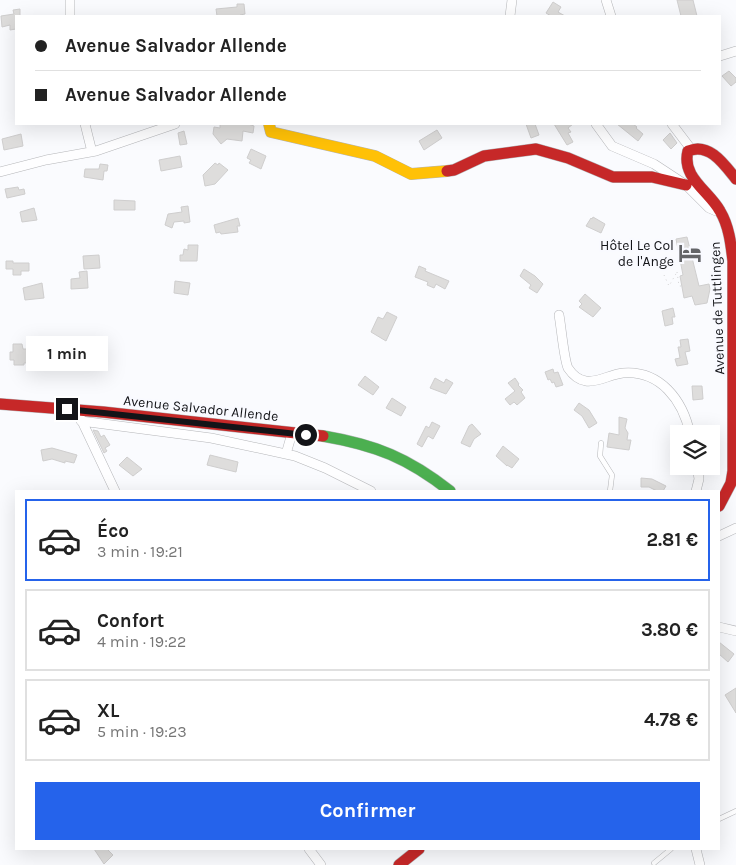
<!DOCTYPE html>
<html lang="fr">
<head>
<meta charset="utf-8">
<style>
  :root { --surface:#fff; --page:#f6f6f6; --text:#222; --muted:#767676; --line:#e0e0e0; --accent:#2563eb }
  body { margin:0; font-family:Karla,sans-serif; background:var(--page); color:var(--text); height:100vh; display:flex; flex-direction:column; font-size:19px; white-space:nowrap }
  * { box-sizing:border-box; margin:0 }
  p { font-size:16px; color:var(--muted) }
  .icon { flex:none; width:28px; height:28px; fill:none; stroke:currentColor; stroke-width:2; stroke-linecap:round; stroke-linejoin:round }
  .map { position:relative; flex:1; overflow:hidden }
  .side { position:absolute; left:15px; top:490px; width:705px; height:360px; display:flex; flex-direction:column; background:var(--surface); border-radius:0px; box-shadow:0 5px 20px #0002 }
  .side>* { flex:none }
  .top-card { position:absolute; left:15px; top:15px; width:706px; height:110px; border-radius:0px; box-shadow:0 5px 20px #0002; display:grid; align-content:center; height:110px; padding:0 20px; background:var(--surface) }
  .tools { position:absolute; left:670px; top:425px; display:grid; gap:10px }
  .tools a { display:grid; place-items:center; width:50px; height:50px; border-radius:0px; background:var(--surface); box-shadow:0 5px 20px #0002; font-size:25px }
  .end { position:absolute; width:22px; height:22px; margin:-11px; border:6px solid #131418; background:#fff; box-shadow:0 0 0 2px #fff }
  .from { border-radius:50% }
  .bubble { position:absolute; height:35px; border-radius:0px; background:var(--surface); box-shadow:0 5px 20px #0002; font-size:16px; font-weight:700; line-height:35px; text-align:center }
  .top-card b { display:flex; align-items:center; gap:18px; height:48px; font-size:19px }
  .top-card b+b { border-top:1px solid var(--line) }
  .top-card i { width:12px; height:12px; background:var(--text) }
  ul { padding:9px 0 0; list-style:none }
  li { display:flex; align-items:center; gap:15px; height:82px; margin:0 10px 8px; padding:0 10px; border:2px solid var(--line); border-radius:0px }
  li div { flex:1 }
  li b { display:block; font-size:19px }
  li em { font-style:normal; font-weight:700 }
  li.active { border-color:var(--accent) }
  li>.icon { width:45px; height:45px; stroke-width:1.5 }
  .action { display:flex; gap:10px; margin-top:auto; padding:10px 20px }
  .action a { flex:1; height:58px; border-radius:0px; background:var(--accent); color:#fff; font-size:20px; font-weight:700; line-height:58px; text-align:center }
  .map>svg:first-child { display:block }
  .building { fill:#dedddc; stroke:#cfcece }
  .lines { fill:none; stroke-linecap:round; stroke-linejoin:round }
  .lane-casing { stroke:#b5b6b9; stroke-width:5.5 }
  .street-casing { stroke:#b5b6b9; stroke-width:10 }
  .fast-casing { stroke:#b5b6b9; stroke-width:12 }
  .slow-casing { stroke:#b5b6b9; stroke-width:12 }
  .jam-casing { stroke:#b5b6b9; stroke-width:12 }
  .path { stroke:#d3d3d4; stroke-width:1; stroke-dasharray:1 4; stroke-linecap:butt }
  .lane { stroke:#fefeff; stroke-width:4.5 }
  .street { stroke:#fefeff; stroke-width:9 }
  .fast { stroke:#4caf50; stroke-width:11 }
  .slow { stroke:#ffc107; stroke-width:11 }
  .jam { stroke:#c62828; stroke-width:11 }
  .route { stroke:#131418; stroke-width:6 }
  .labels { text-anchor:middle; stroke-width:4.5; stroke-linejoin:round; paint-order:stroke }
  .poi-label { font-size:14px; fill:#131418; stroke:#f9faff; text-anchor:end }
  .street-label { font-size:14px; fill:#131418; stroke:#f9faff }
</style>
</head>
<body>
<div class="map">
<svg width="736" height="865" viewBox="0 0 736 865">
  <rect width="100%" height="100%" fill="#fafbfe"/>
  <!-- building -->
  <path class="building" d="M 677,0 L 693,0 L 697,16 L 681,16 Z
    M 553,2 L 561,7 L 558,12 L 565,16 L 551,16 L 546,13 Z
    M 237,4 L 244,4 L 245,14 L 240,15 L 240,16 L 217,16 L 216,9 L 237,7 Z
    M 20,9 L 20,16 L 16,16 L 16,29 L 10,30 L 10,25 L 2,27 L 1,16 L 14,14 L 13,10 Z
    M 729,71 L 736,78 L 736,82 L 731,86 L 722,76 Z
    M 220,124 L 248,124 L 254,126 L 253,133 L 243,131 L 242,141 L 227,139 L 221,144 L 213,134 L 214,127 L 220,128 Z
    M 526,124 L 535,124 L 539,135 L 531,138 Z
    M 554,124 L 573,124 L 568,128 L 571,132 L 568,133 L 573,142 L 567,145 Z
    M 617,124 L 633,124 L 637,127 L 636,128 L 643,134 L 638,141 Z
    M 437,130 L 442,138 L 424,150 L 419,141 Z
    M 184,131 L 187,144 L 180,145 L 178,133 Z
    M 670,133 L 677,143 L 671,149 L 663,140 Z
    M 21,134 L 23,146 L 4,150 L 2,139 Z
    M 251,149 L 266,156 L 261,169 L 249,163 L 251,160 L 247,158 Z
    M 180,156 L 182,167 L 161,171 L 159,160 Z
    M 215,163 L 218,165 L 219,163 L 228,170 L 215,184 L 205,186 L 203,175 Z
    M 100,164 L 108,165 L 107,171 L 104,171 L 103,180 L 84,177 L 85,169 L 99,169 Z
    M 18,187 L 19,190 L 24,189 L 25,194 L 7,198 L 5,189 Z
    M 114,200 L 135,201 L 135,210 L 114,210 Z
    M 188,206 L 190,222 L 184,223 L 184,221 L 174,222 L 172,228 L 165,225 L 168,214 L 182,212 L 181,207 Z
    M 34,208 L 37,220 L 22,222 L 20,212 Z
    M 593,217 L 605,224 L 601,233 L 586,226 L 591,218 L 592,219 Z
    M 238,218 L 240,226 L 237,226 L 238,232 L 221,234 L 220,232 L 216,233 L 214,225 Z
    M 687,237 L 699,286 L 709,284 L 710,289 L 707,303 L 695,305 L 692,296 L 684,298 L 680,276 L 683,275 L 676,239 Z
    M 188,245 L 198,245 L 197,261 L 180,261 L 180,255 L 183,255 L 184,249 L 188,250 Z
    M 99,255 L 100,268 L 84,269 L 83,256 Z
    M 6,261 L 13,261 L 13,263 L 29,263 L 29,271 L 21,271 L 21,275 L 13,275 L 13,269 L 6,269 Z
    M 419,266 L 426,269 L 425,271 L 449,281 L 445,289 L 436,284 L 434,288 L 427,285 L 428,282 L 415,277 Z
    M 524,269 L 535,276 L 543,284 L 537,293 L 529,288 L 531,285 L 520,276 Z
    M 87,271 L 88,288 L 71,289 L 71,279 L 80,278 L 79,272 Z
    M 175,281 L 190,283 L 188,295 L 174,293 Z
    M 42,283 L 44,298 L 25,300 L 23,288 Z
    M 585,294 L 601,308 L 593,317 L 579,307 L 582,304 L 579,301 Z
    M 673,308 L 675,317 L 672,317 L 673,324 L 665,326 L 662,311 Z
    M 387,312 L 397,317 L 386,341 L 371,332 L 378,317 L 383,319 Z
    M 688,339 L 690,351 L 685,352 L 688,364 L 677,366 L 675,359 L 680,358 L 678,347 L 681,347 L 680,340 Z
    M 13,344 L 22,344 L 23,349 L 47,349 L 47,354 L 62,353 L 62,359 L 47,360 L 47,362 L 24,363 L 24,365 L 14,365 L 14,360 L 10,360 L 10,352 L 13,352 Z
    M 553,369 L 554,373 L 558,372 L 563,385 L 556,387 L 554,382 L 552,383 L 550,379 L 548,380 L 545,372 Z
    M 365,376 L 379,387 L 373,395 L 358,385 Z
    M 435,378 L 444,383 L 446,379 L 453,383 L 446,394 L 430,388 Z
    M 515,378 L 519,384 L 518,385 L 523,390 L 521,392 L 525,398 L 517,405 L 514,402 L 510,405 L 505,399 L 515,391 L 508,383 Z
    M 692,386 L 702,386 L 703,399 L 693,400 Z
    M 392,398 L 406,407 L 401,416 L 386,408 Z
    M 579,403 L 589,410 L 597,423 L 589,428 L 582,416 L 574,410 Z
    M 619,417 L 627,419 L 625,428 L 628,433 L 627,440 L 631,440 L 629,450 L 607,447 L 609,433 L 619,435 Z
    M 432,422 L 440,426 L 433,439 L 428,436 L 422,447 L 417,444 L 426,426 L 429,428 Z
    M 472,424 L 481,434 L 474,439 L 470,447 L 461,443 L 469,426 Z
    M 93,430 L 98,431 L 101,437 L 104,435 L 110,445 L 105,448 L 107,451 L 104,453 Z
    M 503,446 L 519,459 L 512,468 L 507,465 L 507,466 L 496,456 Z
    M 52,448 L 77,455 L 74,463 L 65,461 L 65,463 L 52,459 L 43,461 L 41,450 Z
    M 210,455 L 238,462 L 236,472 L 207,465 Z
    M 127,457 L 142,469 L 133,476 L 119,465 Z
    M 641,478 L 652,479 L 666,486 L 663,491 L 657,491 L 649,487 L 641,487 Z
    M 719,642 L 734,654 L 728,662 L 719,654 Z
    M 736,688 L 736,713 L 725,695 Z
    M 94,849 L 107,849 L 113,855 L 104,864 Z"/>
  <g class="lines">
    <defs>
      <path id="lane" d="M 601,443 L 600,456 L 612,475 L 610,491
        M 719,819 L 736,811
        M 654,863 L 671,849"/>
      <path id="street" d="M 606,0 L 611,16
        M 70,16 L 70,0
        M 510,16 L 512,0
        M 720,56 L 736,51
        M 85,124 L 92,152
        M 596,124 L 612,146 L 654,164 L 686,185 L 709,208 L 716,211 L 720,210
        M 672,124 L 691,149
        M 0,172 L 46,160 L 96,151 L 175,124
        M 559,315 C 561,325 564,360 568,368 C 572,374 578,380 586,381 C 597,383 611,374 623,373 C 660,370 683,400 690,434
        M 80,417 L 115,491
        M 81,421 L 211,438 L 295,456 L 325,468 L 371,491
        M 286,454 L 292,433
        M 696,491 L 699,479 L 697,466
        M 719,536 L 736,528
        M 719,627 L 736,631
        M 309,849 L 321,865
        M 696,849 L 700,865"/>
      <path id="fast" d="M 323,436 C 376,445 408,458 450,491"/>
      <path id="slow" d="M 269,124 L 271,132 L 375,156 L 411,174 L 447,171"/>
      <path id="jam" d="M 447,171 L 454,170 L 484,156 L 536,149 L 568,158 L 613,177 L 652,177 L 686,185
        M 0,404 L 103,412 L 323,436
        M 719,506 L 731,483 L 733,471 L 733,261 C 731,244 729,226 720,211 C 709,191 681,177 688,151 C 709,142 724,164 736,179
        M 399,865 L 419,849"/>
    </defs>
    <!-- lane casing -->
    <use href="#lane" class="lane-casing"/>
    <!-- street casing -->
    <use href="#street" class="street-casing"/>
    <!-- fast casing -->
    <use href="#fast" class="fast-casing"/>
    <!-- slow casing -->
    <use href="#slow" class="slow-casing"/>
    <!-- jam casing -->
    <use href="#jam" class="jam-casing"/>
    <!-- path -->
    <path class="path" d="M 664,265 L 664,275 L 669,286 L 677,272
      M 677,272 L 679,286 L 685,286"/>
    <!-- lane -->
    <use href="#lane" class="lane"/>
    <!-- street -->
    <use href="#street" class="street"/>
    <!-- fast -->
    <use href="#fast" class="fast"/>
    <!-- slow -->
    <use href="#slow" class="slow"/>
    <!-- jam -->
    <use href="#jam" class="jam"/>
  </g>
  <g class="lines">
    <!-- route -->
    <path class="route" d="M 67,409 L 306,435"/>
  </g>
  <!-- icons -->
  <defs>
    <symbol id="hotel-bare" viewBox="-9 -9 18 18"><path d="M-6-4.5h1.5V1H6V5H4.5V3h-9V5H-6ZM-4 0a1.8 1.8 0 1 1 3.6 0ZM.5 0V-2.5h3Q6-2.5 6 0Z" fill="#646568" stroke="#f9faff" stroke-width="2.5" paint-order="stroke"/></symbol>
  </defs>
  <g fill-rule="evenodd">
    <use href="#hotel-bare" x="674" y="237" width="32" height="32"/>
  </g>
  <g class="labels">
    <!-- poi labels -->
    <g class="poi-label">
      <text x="674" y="250">Hôtel Le Col<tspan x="674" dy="16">de l'Ange</tspan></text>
    </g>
    <!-- street labels -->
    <g class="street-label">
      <text transform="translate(717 308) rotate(-92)" y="5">Avenue de Tuttlingen</text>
      <text transform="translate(201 408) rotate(6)" y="5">Avenue Salvador Allende</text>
    </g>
  </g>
</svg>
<div class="tools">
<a><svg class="icon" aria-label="layers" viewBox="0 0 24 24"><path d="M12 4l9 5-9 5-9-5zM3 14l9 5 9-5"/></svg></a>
</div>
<i class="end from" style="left:306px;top:435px"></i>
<i class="end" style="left:67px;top:409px"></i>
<div class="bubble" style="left:26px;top:336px;width:82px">1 min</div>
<div class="top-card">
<b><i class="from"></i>Avenue Salvador Allende</b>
<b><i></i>Avenue Salvador Allende</b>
</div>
<section class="side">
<ul>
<li class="active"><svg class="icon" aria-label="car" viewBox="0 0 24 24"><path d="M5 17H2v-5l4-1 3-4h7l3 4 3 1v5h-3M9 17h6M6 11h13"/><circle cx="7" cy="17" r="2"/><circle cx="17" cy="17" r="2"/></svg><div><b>Éco</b><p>3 min · 19:21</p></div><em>2.81 €</em></li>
<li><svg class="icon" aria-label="car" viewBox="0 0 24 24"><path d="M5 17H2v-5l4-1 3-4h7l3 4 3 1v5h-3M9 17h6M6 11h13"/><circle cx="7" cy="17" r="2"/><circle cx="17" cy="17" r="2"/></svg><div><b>Confort</b><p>4 min · 19:22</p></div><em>3.80 €</em></li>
<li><svg class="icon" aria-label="car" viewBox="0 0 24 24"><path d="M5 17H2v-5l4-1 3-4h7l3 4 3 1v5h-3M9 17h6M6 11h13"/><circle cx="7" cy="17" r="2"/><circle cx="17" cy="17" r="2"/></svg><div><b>XL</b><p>5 min · 19:23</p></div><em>4.78 €</em></li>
</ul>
<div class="action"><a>Confirmer</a></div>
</section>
</div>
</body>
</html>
